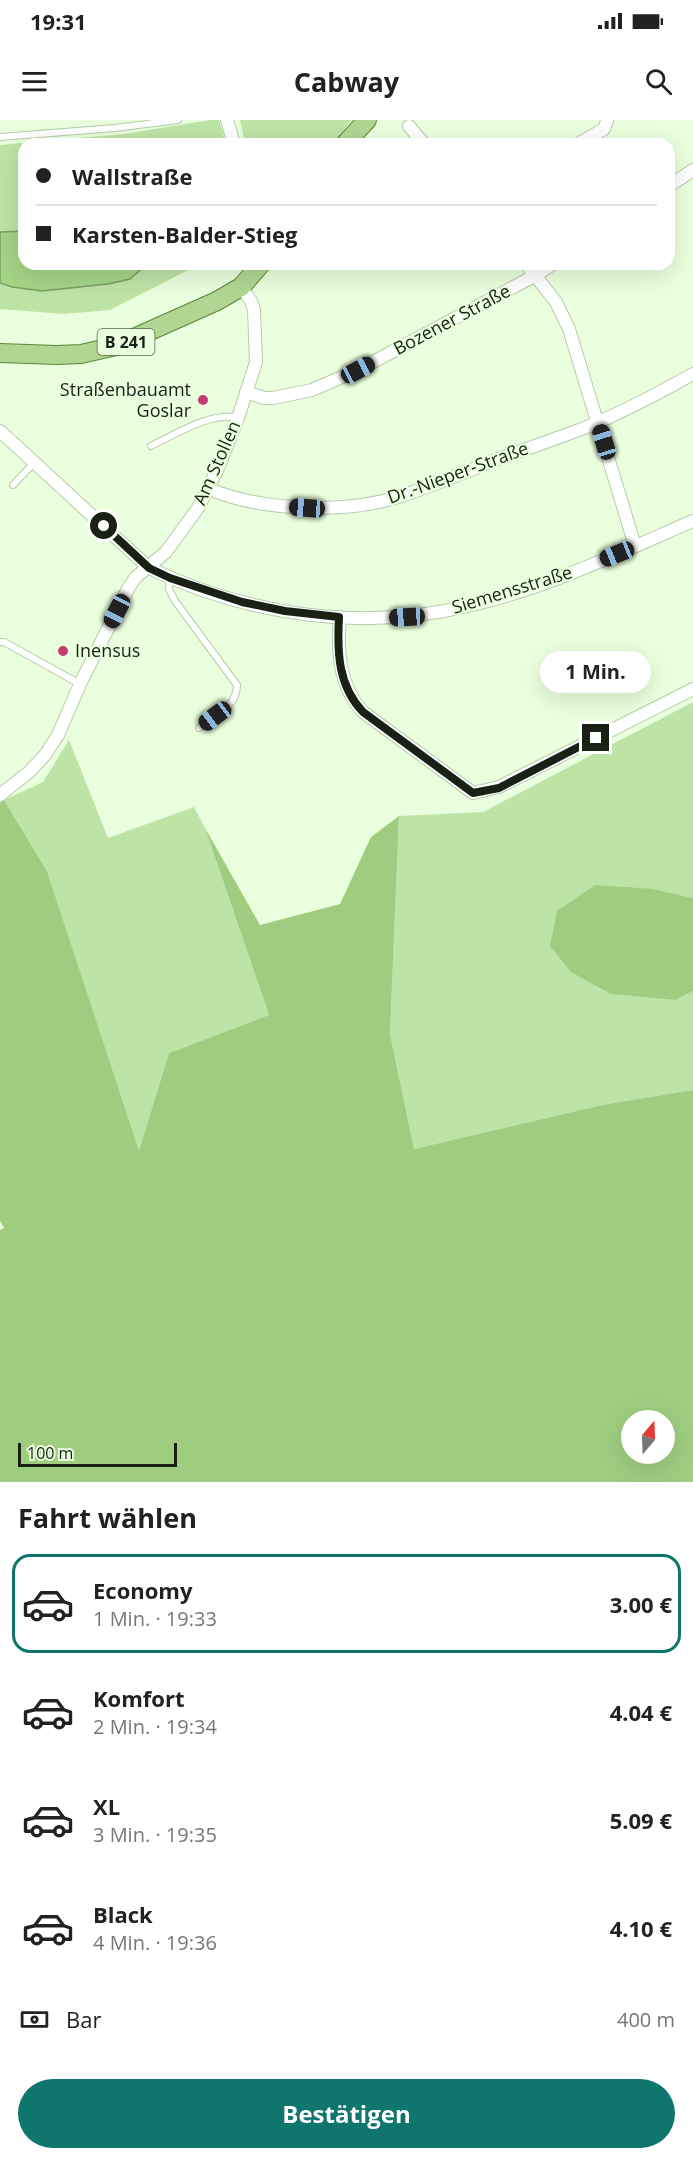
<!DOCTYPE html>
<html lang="de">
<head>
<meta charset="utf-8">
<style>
  :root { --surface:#fff; --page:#f2f2f2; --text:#222; --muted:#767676; --line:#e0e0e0; --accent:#0f766e }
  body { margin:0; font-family:"Open Sans",sans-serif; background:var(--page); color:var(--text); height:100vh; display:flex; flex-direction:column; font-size:22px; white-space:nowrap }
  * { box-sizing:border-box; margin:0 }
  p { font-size:20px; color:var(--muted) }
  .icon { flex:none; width:33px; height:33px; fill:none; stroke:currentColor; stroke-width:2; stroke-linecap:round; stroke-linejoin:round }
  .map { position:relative; height:1362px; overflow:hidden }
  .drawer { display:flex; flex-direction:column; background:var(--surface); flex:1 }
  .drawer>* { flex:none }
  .top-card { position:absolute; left:18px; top:18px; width:657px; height:132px; border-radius:18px; box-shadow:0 6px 24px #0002; display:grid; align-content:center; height:132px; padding:0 18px; background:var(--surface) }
  .needle { width:39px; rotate:19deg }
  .tools { position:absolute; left:621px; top:1290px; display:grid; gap:12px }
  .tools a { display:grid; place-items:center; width:54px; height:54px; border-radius:50%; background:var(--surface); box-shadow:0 6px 24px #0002; font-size:30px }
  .scale { position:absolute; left:18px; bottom:15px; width:159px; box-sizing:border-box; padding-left:6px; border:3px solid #192115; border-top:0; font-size:16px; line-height:21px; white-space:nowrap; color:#192115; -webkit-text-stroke:4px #eaffdd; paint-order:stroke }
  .end { position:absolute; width:27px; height:27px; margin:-14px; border:8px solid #192115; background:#fff; box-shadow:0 0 0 3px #fff }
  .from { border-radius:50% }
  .bubble { position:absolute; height:42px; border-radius:21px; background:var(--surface); box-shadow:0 6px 24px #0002; font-size:20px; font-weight:700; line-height:42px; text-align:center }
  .car { position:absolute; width:18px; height:36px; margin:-18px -9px; border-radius:8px; box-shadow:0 0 4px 2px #0007; background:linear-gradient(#222 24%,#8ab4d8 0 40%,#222 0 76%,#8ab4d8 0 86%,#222 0) }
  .top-card b { display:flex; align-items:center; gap:21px; height:57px; font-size:22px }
  .top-card b+b { border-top:2px solid var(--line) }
  .top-card i { width:15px; height:15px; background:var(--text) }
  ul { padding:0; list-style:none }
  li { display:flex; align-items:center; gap:18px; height:99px; margin:0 12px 9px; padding:0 6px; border:3px solid transparent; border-radius:18px }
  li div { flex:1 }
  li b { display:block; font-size:22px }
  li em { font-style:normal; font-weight:700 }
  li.current { border-color:var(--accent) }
  li>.icon { width:54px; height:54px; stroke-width:1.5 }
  h2 { padding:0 18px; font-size:27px; line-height:72px }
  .pay { display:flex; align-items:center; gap:15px; height:66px; padding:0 18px; font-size:22px }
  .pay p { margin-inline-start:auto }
  .cta { display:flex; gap:12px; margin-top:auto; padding:12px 18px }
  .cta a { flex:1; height:69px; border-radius:36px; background:var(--accent); color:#fff; font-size:24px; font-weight:700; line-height:69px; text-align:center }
  .status { display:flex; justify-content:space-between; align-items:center; height:42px; padding:0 30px; background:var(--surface); direction:ltr }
  .status svg { height:16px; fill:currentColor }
  header { display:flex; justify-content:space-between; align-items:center; height:78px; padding:0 18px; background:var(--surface); font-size:27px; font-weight:700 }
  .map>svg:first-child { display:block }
  .green { fill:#bee3a7 }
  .forest { fill:#9ecd80; fill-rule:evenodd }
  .water { fill:#a4d486; stroke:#7a9e64; stroke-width:1.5 }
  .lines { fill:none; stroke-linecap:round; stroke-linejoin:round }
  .service-casing { stroke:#b6cbaa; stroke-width:8 }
  .minor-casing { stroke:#b6cbaa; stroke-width:14 }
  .primary-casing { stroke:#598637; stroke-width:20 }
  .service { stroke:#fff; stroke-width:6 }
  .minor { stroke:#fff; stroke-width:12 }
  .primary { stroke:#b0d792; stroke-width:18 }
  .route { stroke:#192115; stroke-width:8 }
  .poi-dot { fill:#c43b76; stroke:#eaffdd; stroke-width:2 }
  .labels { text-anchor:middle; stroke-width:4.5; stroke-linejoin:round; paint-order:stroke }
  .shield { fill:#eaffdd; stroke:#586451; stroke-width:1.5 }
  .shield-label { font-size:16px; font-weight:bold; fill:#192115 }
  .street-label { font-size:18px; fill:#192115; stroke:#eaffdd }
  .poi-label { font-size:18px; fill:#192115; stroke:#eaffdd; text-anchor:end }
</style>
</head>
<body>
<div class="status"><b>19:31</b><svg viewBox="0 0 49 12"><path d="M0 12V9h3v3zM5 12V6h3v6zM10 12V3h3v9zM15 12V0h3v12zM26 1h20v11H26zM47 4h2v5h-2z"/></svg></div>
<header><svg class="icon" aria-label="menu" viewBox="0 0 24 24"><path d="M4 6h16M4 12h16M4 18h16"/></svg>Cabway<svg class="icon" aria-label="search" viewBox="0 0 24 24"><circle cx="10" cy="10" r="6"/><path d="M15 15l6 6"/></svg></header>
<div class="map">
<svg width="693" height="1362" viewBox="0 0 693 1362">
  <rect width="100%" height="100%" fill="#eaffdd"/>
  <!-- green -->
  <path class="green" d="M 210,0 L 219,0 L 226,24 L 24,24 L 24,111 L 0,112 L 0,25 L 124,14 Z
    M 240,0 L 351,0 L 334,24 L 245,24 Z
    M 147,144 L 200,144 L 110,190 L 64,194 L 0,189 L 0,163 L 12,167 L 42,171 L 108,164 L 130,159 Z
    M 693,582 L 693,778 L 654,769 L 676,880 L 693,871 L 693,970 L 602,985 L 414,1029 L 390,914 L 399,696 L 483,692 Z
    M 69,620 L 108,718 L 194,687 L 205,708 L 269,895 L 169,933 L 139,1032 L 47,751 L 4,680 L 43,662 Z"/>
  <!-- forest -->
  <path class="forest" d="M 4,680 L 47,751 L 139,1031 L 169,933 L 269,895 L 205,708 L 260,805 L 340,784 L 371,717 L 399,696 L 390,914 L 414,1029 L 602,985 L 693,970 L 693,1362 L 0,1362 L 0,1110 L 4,1108 L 0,1101 L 0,683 ZM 632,1300 L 664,1300 L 664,1334 L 632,1334 Z
    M 595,765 L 654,769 L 693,778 L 693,871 L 676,880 L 611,874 L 571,852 L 550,826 L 557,791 Z"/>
  <!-- water -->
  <path class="water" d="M 24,111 L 24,144 L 147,144 L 130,159 L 108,164 L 42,171 L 12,167 L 0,163 L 0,112 Z"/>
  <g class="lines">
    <defs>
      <path id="service" d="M 0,17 L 115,8 L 178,0
        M 151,326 C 174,315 212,291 238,298
        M 13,365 L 34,343
        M 170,457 L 169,469 L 175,481 L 237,565 C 237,587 215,596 199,608
        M 0,522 L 4,522 L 80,564"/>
      <path id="minor" d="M 227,0 L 234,24
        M 409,6 L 424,24
        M 578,24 L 604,9 L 607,1
        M 669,66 L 693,50
        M 526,144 L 556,182 L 569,209 L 635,426
        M 246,272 L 264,278 L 273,278 L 312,270 L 358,250 L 536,155 L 553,144
        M 0,311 L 149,448 C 249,496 365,512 472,485 C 549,467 621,432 693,401
        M 209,369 C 262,391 344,394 398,377 C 433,366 467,351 501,338 C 529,328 558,318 587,307 C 623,292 659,273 693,254
        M 340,497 C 337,531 339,566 363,592 L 473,673 L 499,667 L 693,569
        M 0,675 L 29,652 L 45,635 L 58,615 L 80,564 L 129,467 L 136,457 L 166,432 L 198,388 L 219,346 L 238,298 L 256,242 L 254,190 L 251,181 L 241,167"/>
      <path id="primary" d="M 345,24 L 367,0
        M 0,233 L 57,235 L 81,234 L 116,226 L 217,181 L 241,167 L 261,144"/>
    </defs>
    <!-- service casing -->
    <use href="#service" class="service-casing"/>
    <!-- minor casing -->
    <use href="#minor" class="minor-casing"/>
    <!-- primary casing -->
    <use href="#primary" class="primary-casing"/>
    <!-- service -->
    <use href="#service" class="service"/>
    <!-- minor -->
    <use href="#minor" class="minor"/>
    <!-- primary -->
    <use href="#primary" class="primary"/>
  </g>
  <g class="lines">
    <!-- route -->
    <path class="route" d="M 104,406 L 149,448 L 170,458 L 242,482 L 285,491 L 339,497 C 337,532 338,566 363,592 L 473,673 L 499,668 L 596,618"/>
  </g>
  <!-- markers -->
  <g class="poi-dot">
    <circle cx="203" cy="280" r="6"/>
    <circle cx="63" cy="531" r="6"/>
  </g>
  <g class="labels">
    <!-- shield labels -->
    <rect class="shield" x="97.5" y="209" width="57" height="26" rx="4.5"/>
    <g class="shield-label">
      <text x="126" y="228">B 241</text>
    </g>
    <!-- street labels -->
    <g class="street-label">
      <text transform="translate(452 200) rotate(-28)" y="6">Bozener Straße</text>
      <text transform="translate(217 343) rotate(-66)" y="6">Am Stollen</text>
      <text transform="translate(458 353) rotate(-20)" y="6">Dr.-Nieper-Straße</text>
      <text transform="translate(512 470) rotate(-17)" y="6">Siemensstraße</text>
    </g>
    <!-- poi labels -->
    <g class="poi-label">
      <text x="191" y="276">Straßenbauamt<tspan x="191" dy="21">Goslar</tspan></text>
      <text x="75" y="537" text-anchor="start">Inensus</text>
    </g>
  </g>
</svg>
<div class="tools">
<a><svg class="needle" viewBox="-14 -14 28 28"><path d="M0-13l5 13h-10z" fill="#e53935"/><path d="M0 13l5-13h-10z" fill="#767676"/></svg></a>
</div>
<div class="scale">100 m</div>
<i class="end from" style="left:104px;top:406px"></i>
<i class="end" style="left:596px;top:618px"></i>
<div class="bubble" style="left:540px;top:531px;width:111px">1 Min.</div>
<i class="car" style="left:358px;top:250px;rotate:62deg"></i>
<i class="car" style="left:604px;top:322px;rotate:343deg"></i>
<i class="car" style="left:307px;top:388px;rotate:274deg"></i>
<i class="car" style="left:617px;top:434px;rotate:248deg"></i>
<i class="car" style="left:117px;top:491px;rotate:207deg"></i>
<i class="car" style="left:407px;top:497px;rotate:267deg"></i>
<i class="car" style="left:215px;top:596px;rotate:233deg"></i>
<div class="top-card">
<b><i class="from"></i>Wallstraße</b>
<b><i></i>Karsten-Balder-Stieg</b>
</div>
</div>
<section class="drawer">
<h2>Fahrt wählen</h2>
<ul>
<li class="current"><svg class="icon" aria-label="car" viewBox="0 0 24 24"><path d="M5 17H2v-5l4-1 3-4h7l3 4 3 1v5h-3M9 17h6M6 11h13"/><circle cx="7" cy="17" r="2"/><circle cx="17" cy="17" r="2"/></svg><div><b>Economy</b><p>1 Min. · 19:33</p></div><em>3.00 €</em></li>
<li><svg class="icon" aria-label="car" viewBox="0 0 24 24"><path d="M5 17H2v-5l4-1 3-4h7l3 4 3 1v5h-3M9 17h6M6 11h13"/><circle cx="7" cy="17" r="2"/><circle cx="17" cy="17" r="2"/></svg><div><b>Komfort</b><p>2 Min. · 19:34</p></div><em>4.04 €</em></li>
<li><svg class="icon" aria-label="car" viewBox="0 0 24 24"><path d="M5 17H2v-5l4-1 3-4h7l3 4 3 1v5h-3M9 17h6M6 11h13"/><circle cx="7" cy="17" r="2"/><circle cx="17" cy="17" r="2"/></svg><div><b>XL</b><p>3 Min. · 19:35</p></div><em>5.09 €</em></li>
<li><svg class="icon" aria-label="car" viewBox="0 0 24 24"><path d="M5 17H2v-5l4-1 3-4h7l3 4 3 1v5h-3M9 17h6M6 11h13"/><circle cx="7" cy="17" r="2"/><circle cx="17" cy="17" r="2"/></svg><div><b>Black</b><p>4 Min. · 19:36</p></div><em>4.10 €</em></li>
</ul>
<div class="pay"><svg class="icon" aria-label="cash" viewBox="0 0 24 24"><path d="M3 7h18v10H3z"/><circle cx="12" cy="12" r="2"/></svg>Bar<p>400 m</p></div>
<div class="cta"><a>Bestätigen</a></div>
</section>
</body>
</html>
